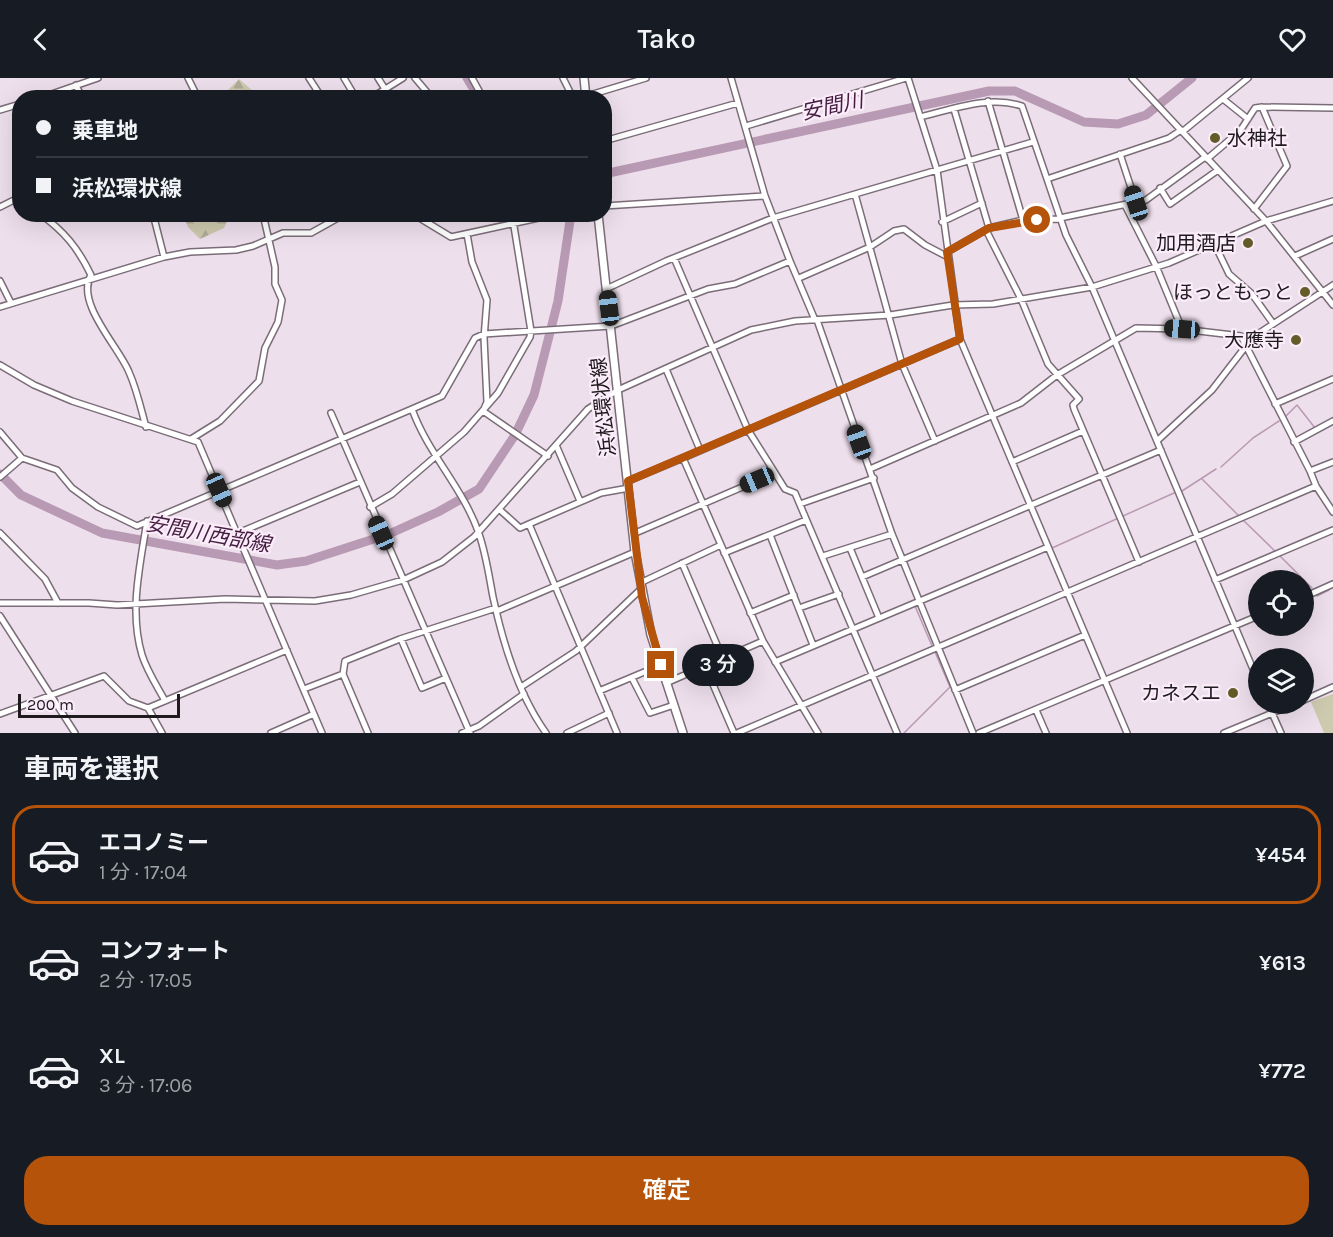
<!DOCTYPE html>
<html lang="ja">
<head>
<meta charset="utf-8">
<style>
  :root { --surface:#171b24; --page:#242831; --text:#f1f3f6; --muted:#9ea1a6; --line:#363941; --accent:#b45309 }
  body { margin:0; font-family:Karla,"Noto Sans JP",sans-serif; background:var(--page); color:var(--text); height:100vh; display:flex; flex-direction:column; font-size:22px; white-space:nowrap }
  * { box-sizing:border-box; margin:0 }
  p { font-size:20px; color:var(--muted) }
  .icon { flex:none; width:33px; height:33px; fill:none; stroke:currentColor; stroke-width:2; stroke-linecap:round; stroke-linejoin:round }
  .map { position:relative; height:655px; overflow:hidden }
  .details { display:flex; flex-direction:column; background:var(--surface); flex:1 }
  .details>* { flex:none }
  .banner { position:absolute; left:12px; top:12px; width:600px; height:132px; border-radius:24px; box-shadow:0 6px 24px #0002; display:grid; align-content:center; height:132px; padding:0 24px; background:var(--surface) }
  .tools { position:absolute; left:1248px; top:492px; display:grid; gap:12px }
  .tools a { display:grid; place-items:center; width:66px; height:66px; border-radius:50%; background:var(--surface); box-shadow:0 6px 24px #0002; font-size:30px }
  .scale { position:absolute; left:18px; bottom:15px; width:162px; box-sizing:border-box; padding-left:6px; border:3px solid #1f1a1e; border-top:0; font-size:16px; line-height:21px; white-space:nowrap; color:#1f1a1e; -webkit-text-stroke:4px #fbecf9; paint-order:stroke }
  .end { position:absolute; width:27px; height:27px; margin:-14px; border:8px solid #b45309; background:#fff; box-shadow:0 0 0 3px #fff }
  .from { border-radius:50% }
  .bubble { position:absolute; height:42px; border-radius:21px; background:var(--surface); box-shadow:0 6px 24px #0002; font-size:20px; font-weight:600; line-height:42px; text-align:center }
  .car { position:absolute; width:18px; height:36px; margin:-18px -9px; border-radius:8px; box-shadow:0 0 4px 2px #0007; background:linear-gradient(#222 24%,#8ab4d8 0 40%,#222 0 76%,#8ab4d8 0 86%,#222 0) }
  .banner b { display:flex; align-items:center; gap:21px; height:57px; font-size:22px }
  .banner b+b { border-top:2px solid var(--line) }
  .banner i { width:15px; height:15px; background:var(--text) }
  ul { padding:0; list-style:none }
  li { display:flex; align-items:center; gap:18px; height:99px; margin:0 12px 9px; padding:0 12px; border:3px solid transparent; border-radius:24px }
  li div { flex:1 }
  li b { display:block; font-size:22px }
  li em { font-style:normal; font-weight:600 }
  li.active { border-color:var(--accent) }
  li>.icon { width:54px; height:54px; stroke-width:1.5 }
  h2 { padding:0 24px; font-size:27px; line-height:72px }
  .action { display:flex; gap:12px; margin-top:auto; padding:12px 24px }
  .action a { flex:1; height:69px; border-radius:24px; background:var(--accent); color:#fff; font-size:24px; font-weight:600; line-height:69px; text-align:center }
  header { display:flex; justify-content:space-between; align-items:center; height:78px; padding:0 24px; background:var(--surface); font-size:27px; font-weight:600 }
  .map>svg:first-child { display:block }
  .forest { fill:url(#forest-firs) }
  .park { fill:#cecab0 }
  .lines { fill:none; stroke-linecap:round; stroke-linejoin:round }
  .stream { stroke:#b99ab4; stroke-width:1.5 }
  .river { stroke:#b99ab4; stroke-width:9 }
  .minor-casing { stroke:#7a6d78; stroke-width:8 }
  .major-casing { stroke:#7a6d78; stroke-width:10 }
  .minor { stroke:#fff; stroke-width:5 }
  .major { stroke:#fff; stroke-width:7 }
  .route { stroke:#b45309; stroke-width:8 }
  .poi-dot { fill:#635c28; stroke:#fbecf9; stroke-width:2 }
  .labels { text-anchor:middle; stroke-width:4.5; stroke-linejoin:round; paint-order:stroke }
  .poi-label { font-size:20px; fill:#1f1a1e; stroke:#fbecf9; text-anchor:end }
  .street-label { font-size:20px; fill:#1f1a1e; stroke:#fbecf9 }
  .water-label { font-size:21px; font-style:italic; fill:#451d41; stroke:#fbecf9 }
</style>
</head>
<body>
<header><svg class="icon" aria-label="back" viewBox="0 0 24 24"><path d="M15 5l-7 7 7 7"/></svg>Tako<svg class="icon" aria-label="heart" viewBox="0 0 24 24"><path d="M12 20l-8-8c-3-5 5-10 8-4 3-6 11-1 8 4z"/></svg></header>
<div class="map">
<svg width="1333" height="655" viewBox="0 0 1333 655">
  <defs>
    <pattern id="forest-firs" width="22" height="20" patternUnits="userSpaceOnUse" patternTransform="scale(1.5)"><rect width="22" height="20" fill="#cecab0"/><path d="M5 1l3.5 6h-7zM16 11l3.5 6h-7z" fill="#b0ad97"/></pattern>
  </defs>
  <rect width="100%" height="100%" fill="#eedfec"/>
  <!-- forest -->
  <path class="forest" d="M 239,1 L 260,19 L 221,19 Z
    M 183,137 L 183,136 L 230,137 L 224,150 L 200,161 L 188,149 Z"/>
  <!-- park -->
  <path class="park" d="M 1333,616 L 1333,655 L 1324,655 L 1311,624 Z"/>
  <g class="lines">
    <!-- stream -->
    <path class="stream" d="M 1285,339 L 1297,327 L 1315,350
      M 1221,389 L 1253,360 L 1279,343
      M 1202,401 L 1239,438
      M 1182,413 L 1216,391
      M 1243,442 L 1276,474
      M 1052,470 L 1174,415
      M 1279,477 L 1312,510
      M 1317,518 L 1329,512
      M 924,524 L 1047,472
      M 915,528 L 932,568
      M 904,655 L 950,609 L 935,574"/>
    <!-- river -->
    <path class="river" d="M 467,0 L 479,20
      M 604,96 L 989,13 L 1015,13 L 1084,44 L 1118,46 L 1146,37 L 1192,0
      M 0,396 L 21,417 L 102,455 L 277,487 L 306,483 L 389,456 L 438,434 L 479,411 L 515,357 L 534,317 L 558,223 L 571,136"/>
    <defs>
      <path id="minor" d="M 188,0 L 198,20
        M 309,0 L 322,20
        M 344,0 L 356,20
        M 378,0 L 385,11
        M 415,0 L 432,20
        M 472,0 L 483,20
        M 563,0 L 573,20
        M 731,0 L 765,118 L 790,183
        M 908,0 L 937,92 L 960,261 L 1127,655
        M 1132,0 L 1266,143 L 1333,227
        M 76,7 L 82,20
        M 40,20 L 98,0
        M 371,20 L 403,0
        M 580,20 L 646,0
        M 1223,21 L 1248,41
        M 988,23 L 1023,142
        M 954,31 L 989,150
        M 0,32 L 20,26
        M 920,39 C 953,31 989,17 1022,28 L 1047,101
        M 746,48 L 906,0
        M 1181,52 L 1169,60 L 1047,101 L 1066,157 L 1092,209 L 1258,603
        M 1182,54 L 1248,0
        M 604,63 L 738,25
        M 1120,76 L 1136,125
        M 1207,81 L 1240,53 L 1255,30 L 1262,29
        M 1160,110 L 1170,126 L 1218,92
        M 855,116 L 902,286 L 935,363
        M 1125,127 L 1156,188 L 1182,251
        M 604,128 L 765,118
        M 0,129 L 20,119
        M 1254,131 L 1287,88 L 1262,29 L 1333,30
        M 40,136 C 64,153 78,170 91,197 C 75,225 119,269 129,294 C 137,312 141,331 146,349
        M 153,136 L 164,179
        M 413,136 L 451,159 L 557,136
        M 1060,140 L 1146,122 L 1205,79
        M 942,144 L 982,125
        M 986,152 L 1021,221 L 1048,286 L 1079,321 L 1073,327 L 1074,331 L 1139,484
        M 467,156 L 472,184 L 487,222 L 484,260 L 487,324 L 483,333 L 548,378
        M 1214,165 L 1229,196 L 1252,216 L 1272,244
        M 947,174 L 989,150 L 1023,142 L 1061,141
        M 1295,178 L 1333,161
        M 674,180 L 748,352 L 785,411 L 795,415 L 897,655
        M 799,200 L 870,169 L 894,153 L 904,151 L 925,167 L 946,178
        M 0,203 L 11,225
        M 606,211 L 666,183 L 773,140 L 1033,64
        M 0,229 L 164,179 L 190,174 L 236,172 L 253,168 L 283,155 L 311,155 L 345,136
        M 817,242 L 892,456 L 973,655
        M 1244,265 L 1333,207
        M 0,287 L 34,307 L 72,323 L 198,364 L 322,655
        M 666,291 L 700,372
        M 1275,326 L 1333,301
        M 331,335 L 470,655
        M 0,354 L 22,380 L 57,392 L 72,410 L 98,429 L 137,448 L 412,331
        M 191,361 L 220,343 L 259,303 L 265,270 L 278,244 L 282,222 L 275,206 L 275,189 L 263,136
        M 1157,363 L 1212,312 L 1246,268
        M 1294,364 L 1333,343
        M 556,367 L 580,423
        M 683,380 L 960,261
        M 1012,384 L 1083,353
        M 870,391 L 1021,325 L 1057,297 L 1136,250 L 1182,251 L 1241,258 L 1310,393
        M 0,399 L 22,380
        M 628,403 L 683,380 L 763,563 L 818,655
        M 1316,408 L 1333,434
        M 800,426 L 874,400
        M 370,429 L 392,416 L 464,354 L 498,315 L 530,259 L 531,253 L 512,136
        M 500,432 L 520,450 L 529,446
        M 147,443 C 140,487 129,534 142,577 C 147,593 157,608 165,623
        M 0,455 L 45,501 L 58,525
        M 238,455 L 360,404
        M 633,456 L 775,395
        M 770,457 L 813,567
        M 850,470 L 862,499 L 1161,372
        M 724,475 L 806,442
        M 823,478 L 892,456
        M 682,485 L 723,581
        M 862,499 L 879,540
        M 1215,502 L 1333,452
        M 640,505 L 721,467
        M 1304,519 L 1333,506
        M 0,525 L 89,525 L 117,527 L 225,521 L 315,523 L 351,517 L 403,502 L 442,484 L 474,459 L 588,331 L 618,312 L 751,252 L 795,243 L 890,237 L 953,227 L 993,226 L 1092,209 L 1169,185 L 1266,143 L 1333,123
        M 799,530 L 839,516
        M 497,533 L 635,474
        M 750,535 L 794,517
        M 0,538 L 75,655
        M 401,561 L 422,610 L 446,600
        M 775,584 L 1048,469
        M 705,588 L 734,655
        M 343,596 L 368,655
        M 632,600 L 650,635 L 674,627
        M 666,605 L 763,563
        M 521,609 L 576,573 L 641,511
        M 304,611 L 343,596 L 345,583 L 400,561 L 496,530
        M 955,612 L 1085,557
        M 599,613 L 661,587
        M 1304,622 L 1333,609
        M 1268,626 L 1281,655
        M 148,630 L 287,572
        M 1036,632 L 1046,655
        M 0,636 L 104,598 L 129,623 L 148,630 L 162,655
        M 271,655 L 314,636
        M 462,655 L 479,648 L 524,616
        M 546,655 C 518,616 503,566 493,519 C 489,498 486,476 479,456 C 464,411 428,376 412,331 L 442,318 L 475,260 L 484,256 L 611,248 L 708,211 L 735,206 L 790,183 L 815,242
        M 567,655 L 609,635
        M 617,655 L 529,446 L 601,415 L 629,410
        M 737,655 L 1316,408 L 1310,393 L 1333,384
        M 979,655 L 1258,538
        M 1224,655 L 1294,626"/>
      <path id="major" d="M 584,0 L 586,20
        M 598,136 L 635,474 L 651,557 L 683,655"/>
    </defs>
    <!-- minor casing -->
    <use href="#minor" class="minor-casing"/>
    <!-- major casing -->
    <use href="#major" class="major-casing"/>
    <!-- minor -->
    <use href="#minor" class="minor"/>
    <!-- major -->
    <use href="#major" class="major"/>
  </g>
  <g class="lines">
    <!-- route -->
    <path class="route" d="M 661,587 L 642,519 L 628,403 L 960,261 L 947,174 L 989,150 L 1037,142"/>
  </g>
  <!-- markers -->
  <g class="poi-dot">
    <circle cx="1215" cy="60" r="6"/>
    <circle cx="1248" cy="165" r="6"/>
    <circle cx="1305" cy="214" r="6"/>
    <circle cx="1296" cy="262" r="6"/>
    <circle cx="1233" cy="615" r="6"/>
  </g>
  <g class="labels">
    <!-- poi labels -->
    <g class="poi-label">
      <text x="1227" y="67" text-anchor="start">水神社</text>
      <text x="1236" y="172">加用酒店</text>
      <text x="1293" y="221">ほっともっと</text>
      <text x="1284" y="269">大應寺</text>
      <text x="1221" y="622">カネスエ</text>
    </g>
    <!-- street labels -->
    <g class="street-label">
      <text transform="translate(603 329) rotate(-96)" y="7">浜松環状線</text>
    </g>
    <!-- water labels -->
    <g class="water-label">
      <text transform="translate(832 28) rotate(-12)" y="7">安間川</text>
      <text transform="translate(208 456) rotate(10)" y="7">安間川西部線</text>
    </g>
  </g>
</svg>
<div class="tools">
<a><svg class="icon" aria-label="locate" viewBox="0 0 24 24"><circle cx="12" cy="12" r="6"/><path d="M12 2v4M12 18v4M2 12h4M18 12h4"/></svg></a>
<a><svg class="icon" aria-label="layers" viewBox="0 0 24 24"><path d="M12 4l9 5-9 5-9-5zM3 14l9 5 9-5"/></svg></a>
</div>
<div class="scale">200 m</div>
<i class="end from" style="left:1037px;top:142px"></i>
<i class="end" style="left:661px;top:587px"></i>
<div class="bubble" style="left:682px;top:566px;width:72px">3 分</div>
<i class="car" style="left:1136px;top:125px;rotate:342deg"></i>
<i class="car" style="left:609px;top:230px;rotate:353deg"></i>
<i class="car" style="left:1182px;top:251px;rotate:274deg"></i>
<i class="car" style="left:859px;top:364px;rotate:340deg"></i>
<i class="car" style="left:757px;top:402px;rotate:247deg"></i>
<i class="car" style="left:219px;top:412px;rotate:156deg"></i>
<i class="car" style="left:381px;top:455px;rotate:336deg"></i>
<div class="banner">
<b><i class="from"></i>乗車地</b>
<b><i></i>浜松環状線</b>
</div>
</div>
<section class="details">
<h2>車両を選択</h2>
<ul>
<li class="active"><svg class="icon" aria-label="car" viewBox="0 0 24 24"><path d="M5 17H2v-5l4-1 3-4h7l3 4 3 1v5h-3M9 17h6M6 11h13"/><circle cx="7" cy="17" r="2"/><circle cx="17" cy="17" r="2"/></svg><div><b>エコノミー</b><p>1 分 · 17:04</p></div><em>¥454</em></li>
<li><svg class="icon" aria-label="car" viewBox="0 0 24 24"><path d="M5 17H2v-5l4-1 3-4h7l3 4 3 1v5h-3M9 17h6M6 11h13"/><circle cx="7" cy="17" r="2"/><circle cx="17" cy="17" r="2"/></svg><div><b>コンフォート</b><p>2 分 · 17:05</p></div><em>¥613</em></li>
<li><svg class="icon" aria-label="car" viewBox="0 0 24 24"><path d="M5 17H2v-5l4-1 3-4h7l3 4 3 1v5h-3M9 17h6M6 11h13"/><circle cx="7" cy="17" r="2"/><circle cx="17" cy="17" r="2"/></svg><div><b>XL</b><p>3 分 · 17:06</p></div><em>¥772</em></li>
</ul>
<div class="action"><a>確定</a></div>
</section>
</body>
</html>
